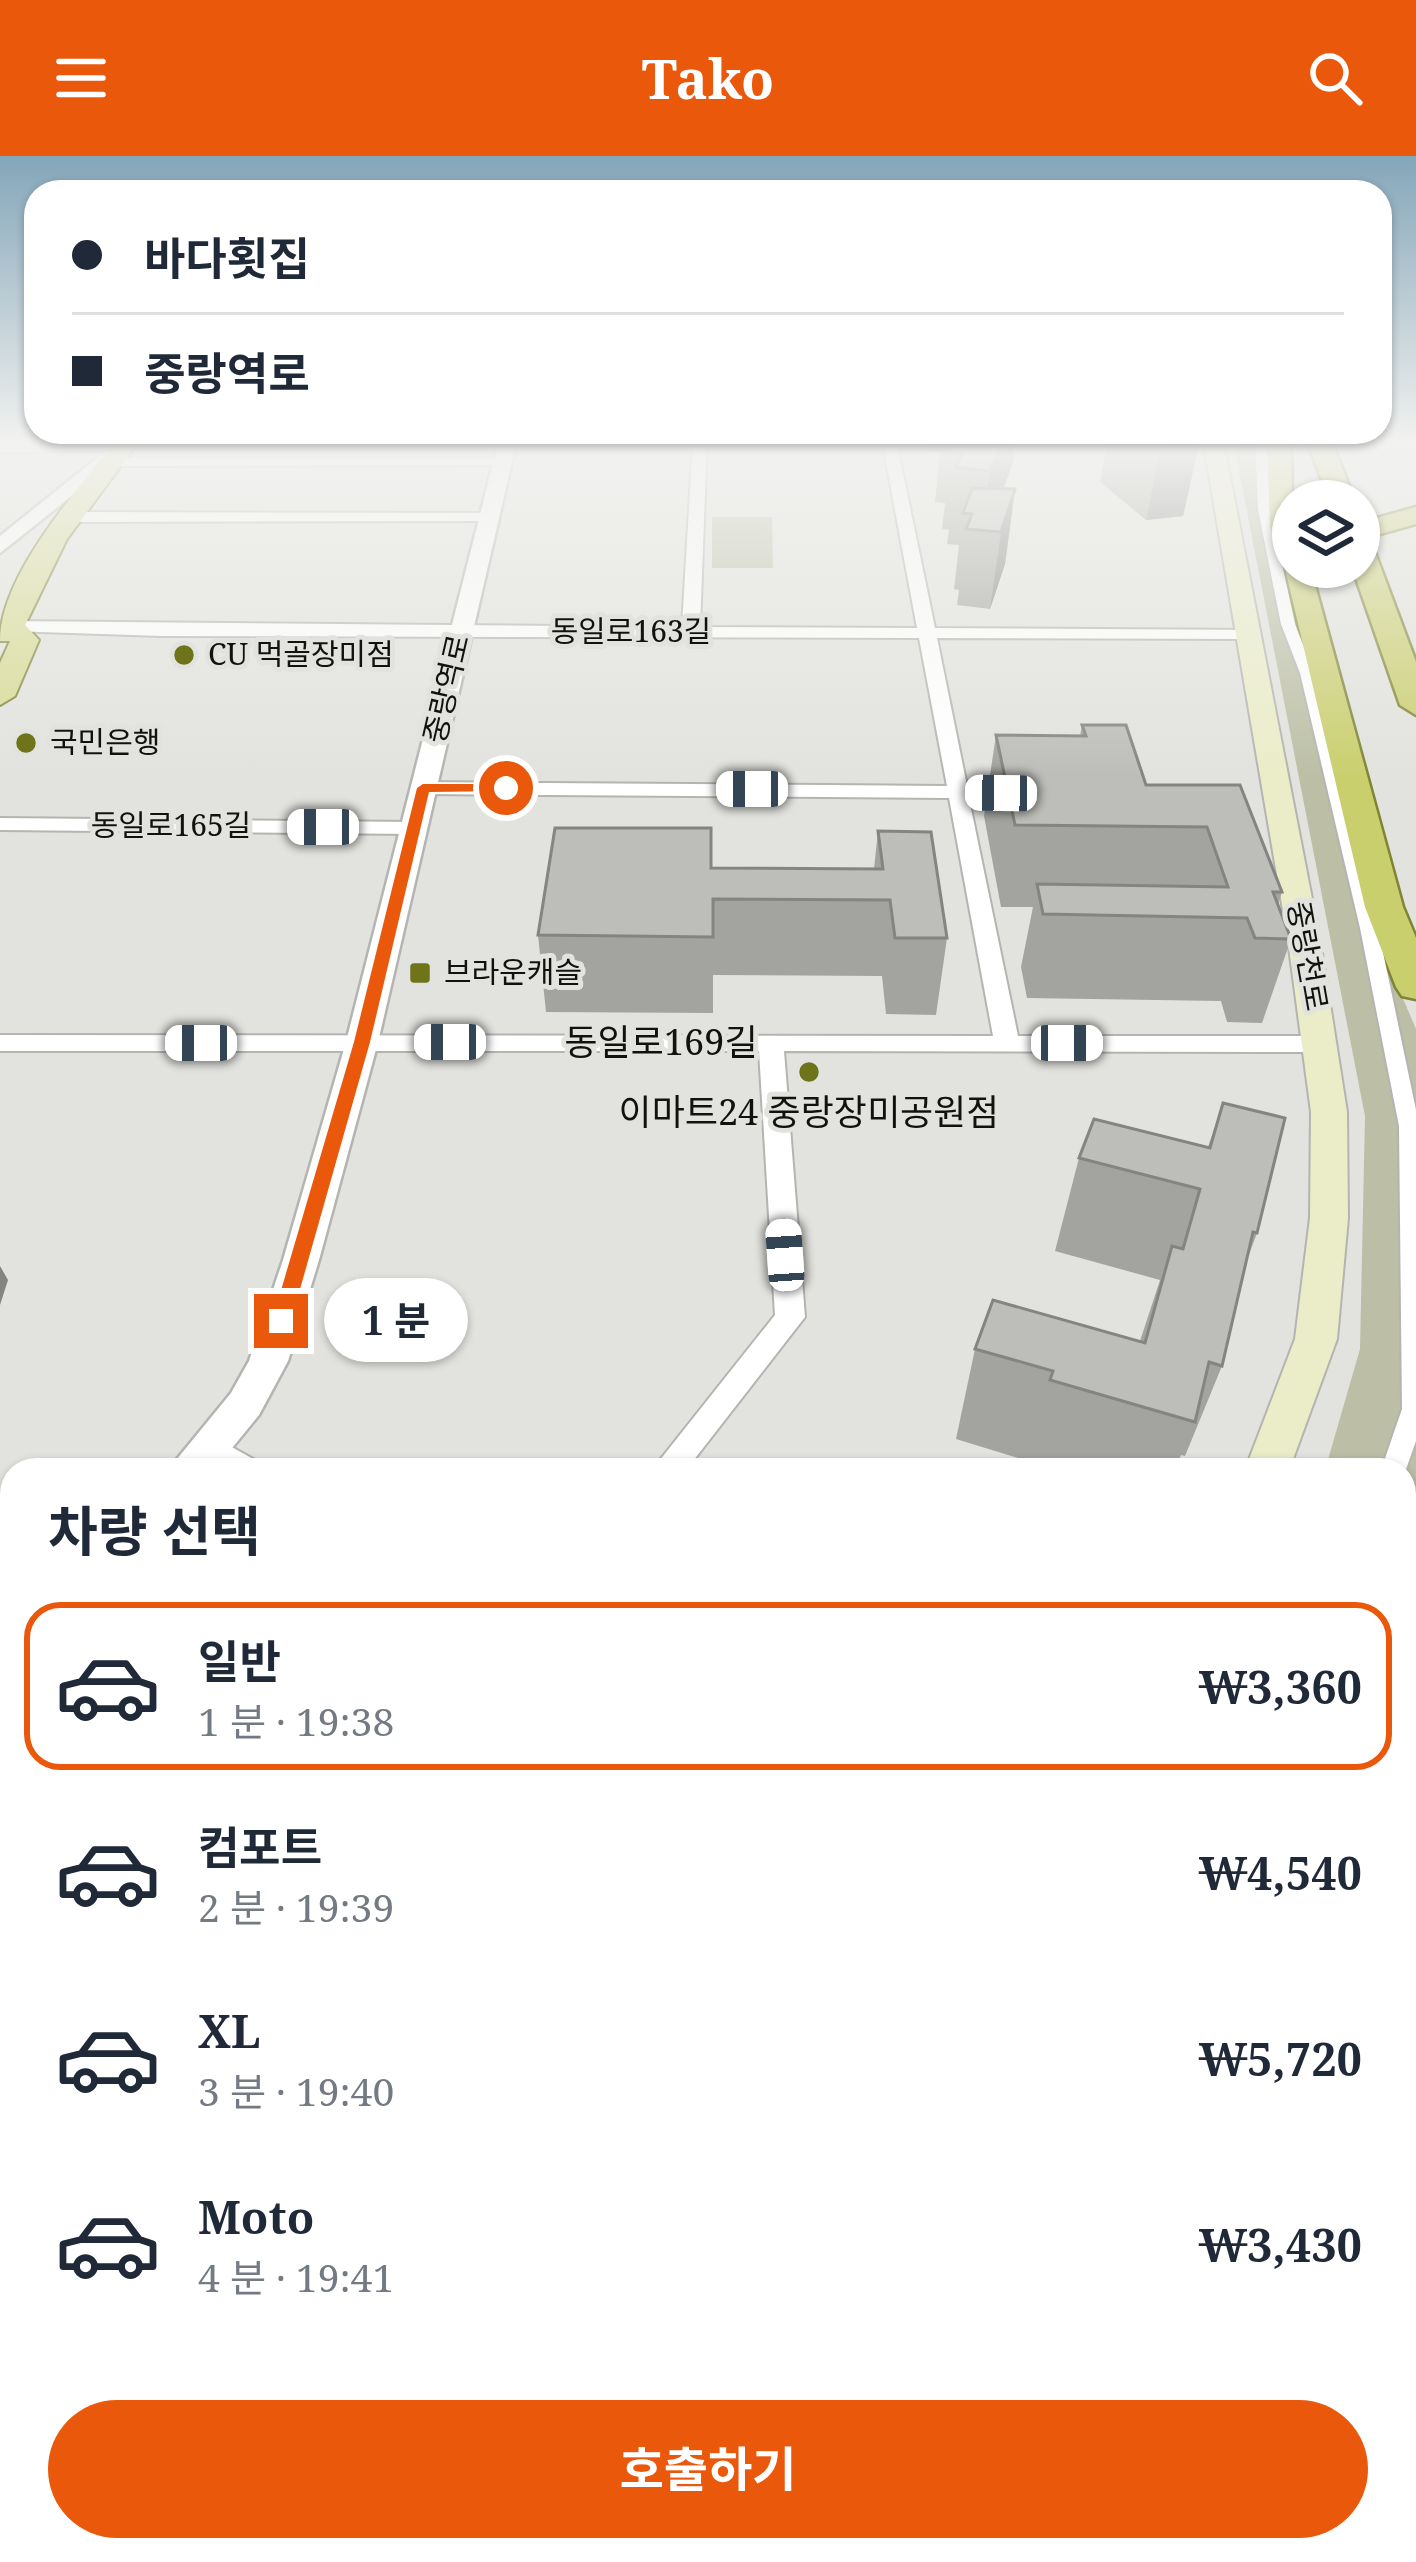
<!DOCTYPE html>
<html lang="ko">
<head>
<meta charset="utf-8">
<style>
  :root { --surface:#fff; --page:#f6f6f7; --text:#1f2937; --muted:#747a83; --line:#e0e1e3; --accent:#ea580c }
  body { margin:0; font-family:"Noto Serif","Noto Sans KR",serif; background:var(--page); color:var(--text); height:100vh; display:flex; flex-direction:column; font-size:45px; white-space:nowrap }
  * { box-sizing:border-box; margin:0 }
  p { font-size:39px; color:var(--muted) }
  .icon { flex:none; width:66px; height:66px; fill:none; stroke:currentColor; stroke-width:2; stroke-linecap:round; stroke-linejoin:round }
  .map { position:relative; flex:1; overflow:hidden }
  .panel { position:absolute; left:0px; top:1302px; width:1416px; height:1104px; display:flex; flex-direction:column; background:var(--surface); border-radius:36px 36px 0 0; box-shadow:0 3px 9px #0004 }
  .panel>* { flex:none }
  .top-card { position:absolute; left:24px; top:24px; width:1368px; height:264px; border-radius:36px; box-shadow:0 3px 9px #0004; display:grid; align-content:center; height:264px; padding:0 48px; background:var(--surface) }
  .controls { position:absolute; left:1272px; top:324px; display:grid; gap:24px }
  .controls a { display:grid; place-items:center; width:108px; height:108px; border-radius:50%; background:var(--surface); box-shadow:0 3px 9px #0004; font-size:60px }
  .end { position:absolute; width:54px; height:54px; margin:-27px; border:15px solid #ea580c; background:#fff; box-shadow:0 0 0 6px #fff }
  .from { border-radius:50% }
  .bubble { position:absolute; height:84px; border-radius:42px; background:var(--surface); box-shadow:0 3px 9px #0004; font-size:39px; font-weight:700; line-height:84px; text-align:center }
  .car { position:absolute; width:36px; height:72px; margin:-36px -18px; border-radius:15px; box-shadow:0 0 9px 3px #0007; background:linear-gradient(#fff 24%,#345 0 40%,#fff 0 76%,#345 0 86%,#fff 0) }
  .top-card b { display:flex; align-items:center; gap:42px; height:114px; font-size:45px }
  .top-card b+b { border-top:3px solid var(--line) }
  .top-card i { width:30px; height:30px; background:var(--text) }
  ul { padding:0; list-style:none }
  li { display:flex; align-items:center; gap:36px; height:168px; margin:0 24px 18px; padding:0 24px; border:6px solid transparent; border-radius:36px }
  li div { flex:1 }
  li b { display:block; font-size:45px }
  li em { font-style:normal; font-weight:700 }
  li.selected { border-color:var(--accent) }
  li>.icon { width:108px; height:108px; stroke-width:1.5 }
  h2 { padding:0 48px; font-size:54px; line-height:144px }
  .primary-button { display:flex; gap:24px; margin-top:auto; padding:24px 48px }
  .primary-button a { flex:1; height:138px; border-radius:72px; background:var(--accent); color:#fff; font-size:48px; font-weight:700; line-height:138px; text-align:center }
  header { display:flex; justify-content:space-between; align-items:center; height:156px; padding:0 48px; background:var(--accent); color:#fff; font-size:54px; font-weight:700 }
  .map>svg:first-child { display:block }
  .green { fill:#bcbfa5 }
  .lines { fill:none; stroke-linecap:round; stroke-linejoin:round }
  .pedestrian-casing { stroke:#b4b4b0; stroke-width:4 }
  .minor-casing { stroke:#b4b4b0; stroke-width:4 }
  .tertiary-casing { stroke:#b4b4b0; stroke-width:5 }
  .secondary-casing { stroke:#b4b4b0; stroke-width:4 }
  .primary-casing { stroke:#808535; stroke-width:4 }
  .trunk-casing { stroke:#808535; stroke-width:5 }
  .pedestrian { fill:#fff; fill-rule:evenodd }
  .minor { fill:#fff; fill-rule:evenodd }
  .tertiary { fill:#fff; fill-rule:evenodd }
  .secondary { fill:#ebedc8; fill-rule:evenodd }
  .primary { fill:#d7db92; fill-rule:evenodd }
  .trunk { fill:#cacf6e; fill-rule:evenodd }
  .wall { fill:#a3a39f }
  .shaded-wall { fill:#848582 }
  .building { fill:#bdbeb9; stroke:#848582; stroke-width:3 }
  .route { fill:#ea580c }
  .poi-dot { fill:#6f741b; stroke:#e2e3de; stroke-width:4.5 }
  .labels { text-anchor:middle; stroke-width:10; stroke-linejoin:round; paint-order:stroke }
  .far-street-label { font-size:30px; fill:#111110; stroke:#e2e3de }
  .far-poi-label { font-size:30px; fill:#111110; stroke:#e2e3de; text-anchor:start }
  .street-label { font-size:36px; fill:#111110; stroke:#e2e3de }
  .poi-label { font-size:36px; fill:#111110; stroke:#e2e3de }
</style>
</head>
<body>
<header><svg class="icon" aria-label="menu" viewBox="0 0 24 24"><path d="M4 6h16M4 12h16M4 18h16"/></svg>Tako<svg class="icon" aria-label="search" viewBox="0 0 24 24"><circle cx="10" cy="10" r="6"/><path d="M15 15l6 6"/></svg></header>
<div class="map">
<svg width="1416" height="2406" viewBox="0 0 1416 2406">
  <rect width="100%" height="100%" fill="#e2e3de"/>
  <!-- green -->
  <path class="green" d="M 1233,284 L 1273,284 L 1278,383 L 1355,686 L 1398,831 L 1416,873 L 1416,2380 L 1404,2386 L 1404,1314 L 1325,1314 L 1360,1193 L 1365,960 Z
    M 712,361 L 772,361 L 773,412 L 712,412 Z
    M 339,2394 L 1389,2394 L 1366,2406 L 316,2406 Z"/>
  <g class="lines">
    <defs>
      <path id="pedestrian" d="M 1255,284 L 1267,284 L 1270,353 L 1295,468 L 1314,517 L 1378,772 L 1416,954 L 1416,1285 L 1404,1319 L 1404,1314 L 1381,1314 L 1402,1253 L 1399,970 L 1360,772 L 1300,517 L 1281,468 L 1258,353 Z
        M 495,2394 L 550,2394 L 545,2406 L 490,2406 Z"/>
      <path id="minor" d="M 693,284 L 707,284 L 700,471 L 917,472 L 882,284 L 896,284 L 935,472 L 1257,474 L 1257,482 L 1251,483 L 937,482 L 967,630 L 1029,631 L 1039,637 L 1029,643 L 969,643 L 1018,880 L 1322,880 L 1334,888 L 1322,896 L 784,895 L 805,1161 L 686,1314 L 652,1314 L 775,1159 L 759,895 L 0,895 L 0,879 L 993,880 L 949,642 L 423,638 L 413,632 L 423,626 L 947,630 L 919,482 L 161,480 L 10,475 L 1,470 L 10,465 L 682,471 Z
        M 0,288 L 123,287 L 130,291 L 123,295 L 0,296 Z
        M 502,302 L 507,309 L 114,310 L 107,306 L 114,302 Z
        M 489,357 L 497,362 L 495,365 L 69,366 L 61,361 L 69,356 Z
        M 0,662 L 414,666 L 425,672 L 414,678 L 0,674 Z
        M 210,1279 L 257,1305 L 262,1314 C 235,1314 209,1318 194,1292 L 199,1283 Z"/>
      <path id="tertiary" d="M 499,284 L 517,284 L 378,886 L 319,1104 L 288,1205 L 259,1259 L 214,1314 L 168,1314 L 231,1237 L 249,1205 L 283,1104 L 346,886 Z
        M 116,287 L 133,291 L 0,397 L 0,380 Z
        M 12,1444 L 12,1486 L 0,1491 L 0,1449 Z"/>
      <path id="secondary" d="M 1203,284 L 1223,284 L 1320,784 L 1347,956 L 1348,1062 L 1337,1183 L 1289,1314 L 1245,1314 L 1295,1183 L 1310,1062 L 1311,956 L 1288,784 Z
        M 17,2394 L 110,2394 L 105,2406 L 12,2406 Z"/>
      <path id="primary" d="M 116,284 L 140,284 L 67,383 L 25,469 L 39,484 L 15,540 L 0,549 L 0,507 L 10,485 L 0,485 C 0,419 77,335 116,284 Z"/>
      <path id="trunk" d="M 1267,284 L 1291,284 L 1293,411 L 1310,411 L 1403,751 L 1416,782 L 1416,843 L 1402,840 L 1396,831 L 1365,751 L 1284,408 L 1270,371 Z
        M 1307,284 L 1331,284 L 1355,345 L 1329,345 Z
        M 1416,351 L 1416,368 L 1362,383 L 1373,391 L 1416,506 L 1416,559 L 1400,549 L 1352,411 L 1359,411 L 1359,367 Z"/>
    </defs>
    <!-- pedestrian casing -->
    <use href="#pedestrian" class="pedestrian-casing"/>
    <!-- minor casing -->
    <use href="#minor" class="minor-casing"/>
    <!-- tertiary casing -->
    <use href="#tertiary" class="tertiary-casing"/>
    <!-- secondary casing -->
    <use href="#secondary" class="secondary-casing"/>
    <!-- primary casing -->
    <use href="#primary" class="primary-casing"/>
    <!-- trunk casing -->
    <use href="#trunk" class="trunk-casing"/>
    <!-- pedestrian -->
    <use href="#pedestrian" class="pedestrian"/>
    <!-- minor -->
    <use href="#minor" class="minor"/>
    <!-- tertiary -->
    <use href="#tertiary" class="tertiary"/>
    <!-- secondary -->
    <use href="#secondary" class="secondary"/>
    <!-- primary -->
    <use href="#primary" class="primary"/>
    <!-- trunk -->
    <use href="#trunk" class="trunk"/>
  </g>
  <!-- wall -->
  <path class="wall" d="M 927,284 L 1016,284 L 1012,310 L 1003,333 L 1015,333 L 1005,408 L 990,453 L 957,449 L 959,434 L 954,433 L 959,389 L 947,388 L 949,374 L 942,373 L 945,347 L 935,346 L 940,296 L 926,295 Z
    M 1108,284 L 1200,284 L 1183,360 L 1146,364 L 1100,326 Z
    M 1082,569 L 1146,629 L 1240,629 L 1282,736 L 1278,748 L 1291,783 L 1262,867 L 1227,866 L 1221,845 L 1027,842 L 1021,811 L 1033,751 L 1001,751 L 984,660 L 996,579 L 1080,580 Z
    M 878,675 L 947,782 L 936,859 L 886,858 L 882,820 L 713,819 L 713,857 L 546,856 L 538,779 L 711,712 L 874,713 Z
    M 1223,947 L 1257,1077 L 1247,1104 L 1222,1210 L 1185,1300 L 1181,1299 L 1175,1314 L 1025,1314 L 1028,1305 L 956,1283 L 975,1193 L 1140,1185 L 1160,1124 L 1055,1095 L 1079,1002 L 1208,991 Z"/>
  <!-- shaded-wall -->
  <path class="shaded-wall" d="M 1003,284 L 1016,284 L 1012,310 L 986,375 L 982,374 L 990,315 Z
    M 1178,284 L 1200,284 L 1183,360 L 1146,364 L 1162,286 Z
    M 1015,333 L 1005,408 L 990,453 L 1001,376 Z
    M 0,1110 L 8,1124 L 0,1149 Z"/>
  <!-- building -->
  <path class="building" d="M 954,284 L 1003,284 L 990,315 L 956,311 L 962,298 L 951,297 Z
    M 972,332 L 1015,333 L 1001,376 L 966,373 L 972,358 L 963,357 Z
    M 1082,569 L 1126,569 L 1146,629 L 1240,629 L 1282,736 L 1273,736 L 1291,783 L 1255,782 L 1247,762 L 1043,758 L 1037,728 L 1228,731 L 1207,671 L 1015,669 L 996,579 L 1086,580 Z
    M 555,672 L 711,672 L 711,712 L 883,713 L 878,675 L 931,676 L 947,782 L 895,782 L 890,744 L 713,743 L 713,781 L 538,779 Z
    M 1223,947 L 1285,962 L 1257,1077 L 1253,1076 L 1222,1210 L 1209,1206 L 1195,1266 L 1050,1224 L 1053,1215 L 975,1193 L 993,1144 L 1145,1187 L 1172,1090 L 1183,1093 L 1200,1033 L 1079,1002 L 1094,963 L 1210,992 Z"/>
  <!-- sky -->
  <linearGradient id="sky" x2="0" y2="1"><stop stop-color="#84a6b9"/><stop offset="0.46" stop-color="#f2f2f0"/><stop offset="1" stop-color="#f2f2f0" stop-opacity="0"/></linearGradient>
  <rect width="1416" height="621" fill="url(#sky)"/>
  <!-- route -->
  <path class="route" d="M 506,628 L 511,635 L 429,636 L 370,886 L 291,1165 L 281,1172 L 274,1170 L 272,1165 L 354,886 L 417,632 L 423,628 Z"/>
  <!-- markers -->
  <g class="poi-dot">
    <circle cx="184" cy="499" r="12"/>
    <circle cx="26" cy="587" r="12"/>
    <rect x="408" y="805" width="24" height="24" rx="6"/>
    <circle cx="809" cy="916" r="12"/>
  </g>
  <g class="labels">
    <!-- far-street labels -->
    <g class="far-street-label">
      <text x="631" y="486">동일로163길</text>
      <text transform="translate(447 533) rotate(-77)" y="10">중랑역로</text>
      <text x="171" y="680">동일로165길</text>
      <text transform="translate(1307 800) rotate(80)" y="10">중랑천로</text>
    </g>
    <!-- far-poi labels -->
    <g class="far-poi-label">
      <text x="208" y="509">CU 먹골장미점</text>
      <text x="50" y="597">국민은행</text>
      <text x="444" y="827">브라운캐슬</text>
    </g>
    <!-- street labels -->
    <g class="street-label">
      <text x="661" y="899">동일로169길</text>
    </g>
    <!-- poi labels -->
    <g class="poi-label">
      <text x="809" y="969">이마트24 중랑장미공원점</text>
    </g>
  </g>
</svg>
<div class="controls">
<a><svg class="icon" aria-label="layers" viewBox="0 0 24 24"><path d="M12 4l9 5-9 5-9-5zM3 14l9 5 9-5"/></svg></a>
</div>
<i class="end from" style="left:506px;top:632px"></i>
<i class="end" style="left:281px;top:1165px"></i>
<div class="bubble" style="left:324px;top:1122px;width:144px">1 분</div>
<i class="car" style="left:752px;top:633px;rotate:270deg"></i>
<i class="car" style="left:1001px;top:637px;rotate:271deg"></i>
<i class="car" style="left:323px;top:671px;rotate:270deg"></i>
<i class="car" style="left:450px;top:886px;rotate:270deg"></i>
<i class="car" style="left:201px;top:887px;rotate:270deg"></i>
<i class="car" style="left:1067px;top:887px;rotate:90deg"></i>
<i class="car" style="left:785px;top:1099px;rotate:356deg"></i>
<div class="top-card">
<b><i class="from"></i>바다횟집</b>
<b><i></i>중랑역로</b>
</div>
<section class="panel">
<h2>차량 선택</h2>
<ul>
<li class="selected"><svg class="icon" aria-label="car" viewBox="0 0 24 24"><path d="M5 17H2v-5l4-1 3-4h7l3 4 3 1v5h-3M9 17h6M6 11h13"/><circle cx="7" cy="17" r="2"/><circle cx="17" cy="17" r="2"/></svg><div><b>일반</b><p>1 분 · 19:38</p></div><em>₩3,360</em></li>
<li><svg class="icon" aria-label="car" viewBox="0 0 24 24"><path d="M5 17H2v-5l4-1 3-4h7l3 4 3 1v5h-3M9 17h6M6 11h13"/><circle cx="7" cy="17" r="2"/><circle cx="17" cy="17" r="2"/></svg><div><b>컴포트</b><p>2 분 · 19:39</p></div><em>₩4,540</em></li>
<li><svg class="icon" aria-label="car" viewBox="0 0 24 24"><path d="M5 17H2v-5l4-1 3-4h7l3 4 3 1v5h-3M9 17h6M6 11h13"/><circle cx="7" cy="17" r="2"/><circle cx="17" cy="17" r="2"/></svg><div><b>XL</b><p>3 분 · 19:40</p></div><em>₩5,720</em></li>
<li><svg class="icon" aria-label="car" viewBox="0 0 24 24"><path d="M5 17H2v-5l4-1 3-4h7l3 4 3 1v5h-3M9 17h6M6 11h13"/><circle cx="7" cy="17" r="2"/><circle cx="17" cy="17" r="2"/></svg><div><b>Moto</b><p>4 분 · 19:41</p></div><em>₩3,430</em></li>
</ul>
<div class="primary-button"><a>호출하기</a></div>
</section>
</div>
</body>
</html>
